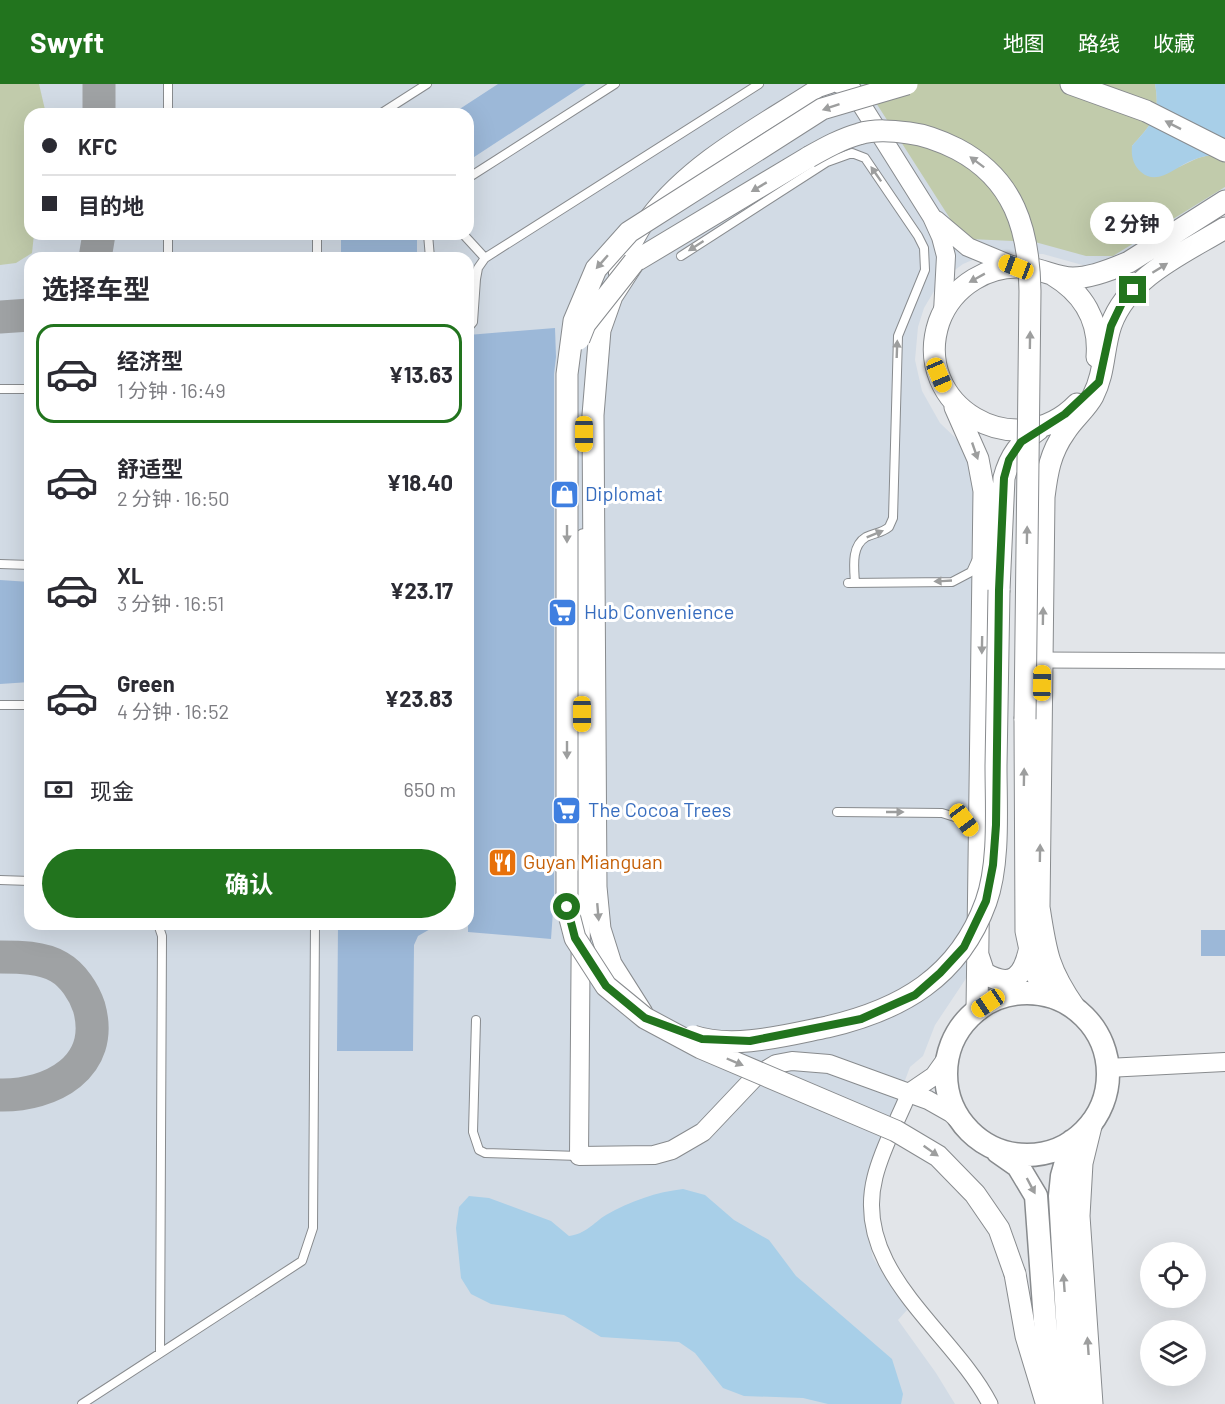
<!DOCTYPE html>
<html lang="zh">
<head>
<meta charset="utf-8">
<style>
  :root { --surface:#fff; --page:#f2f2f3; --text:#2b2b33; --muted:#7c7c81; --line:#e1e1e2; --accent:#22741e }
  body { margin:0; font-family:Barlow,"Noto Sans SC",sans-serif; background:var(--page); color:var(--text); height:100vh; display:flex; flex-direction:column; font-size:22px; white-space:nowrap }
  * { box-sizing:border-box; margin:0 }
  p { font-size:20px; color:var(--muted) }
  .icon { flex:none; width:33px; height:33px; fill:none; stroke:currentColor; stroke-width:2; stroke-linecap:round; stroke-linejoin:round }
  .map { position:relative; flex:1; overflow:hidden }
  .drawer { position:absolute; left:24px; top:168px; width:450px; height:678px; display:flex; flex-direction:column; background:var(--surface); border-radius:18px; box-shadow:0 6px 24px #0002 }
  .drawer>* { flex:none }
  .guide { position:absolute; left:24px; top:24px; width:450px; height:132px; border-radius:18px; box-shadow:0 6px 24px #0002; display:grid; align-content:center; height:132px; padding:0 18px; background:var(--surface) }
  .fabs { position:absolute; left:1140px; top:1158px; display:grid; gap:12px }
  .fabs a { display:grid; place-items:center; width:66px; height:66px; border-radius:50%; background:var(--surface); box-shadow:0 6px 24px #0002; font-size:30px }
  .end { position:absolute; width:27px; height:27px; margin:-14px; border:8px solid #22741e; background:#fff; box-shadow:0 0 0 3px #fff }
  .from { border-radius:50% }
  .bubble { position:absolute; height:42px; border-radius:21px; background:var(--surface); box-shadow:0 6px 24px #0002; font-size:20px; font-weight:700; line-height:42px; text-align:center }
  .car { position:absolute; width:18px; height:36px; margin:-18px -9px; border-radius:8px; box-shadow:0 0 4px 2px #0007; background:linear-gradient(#f5c518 24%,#345 0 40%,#f5c518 0 76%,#345 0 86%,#f5c518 0) }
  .guide b { display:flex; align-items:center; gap:21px; height:57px; font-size:22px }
  .guide b+b { border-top:2px solid var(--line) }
  .guide i { width:15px; height:15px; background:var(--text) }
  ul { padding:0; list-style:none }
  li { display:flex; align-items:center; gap:18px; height:99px; margin:0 12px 9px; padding:0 6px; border:3px solid transparent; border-radius:18px }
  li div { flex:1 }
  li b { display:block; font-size:22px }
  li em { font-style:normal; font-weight:700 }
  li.current { border-color:var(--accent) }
  li>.icon { width:54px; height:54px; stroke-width:1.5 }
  h2 { padding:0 18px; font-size:27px; line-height:72px }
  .pay { display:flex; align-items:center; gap:15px; height:66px; padding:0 18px; font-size:22px }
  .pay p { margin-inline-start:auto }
  .button { display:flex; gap:12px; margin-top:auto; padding:12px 18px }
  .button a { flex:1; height:69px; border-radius:36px; background:var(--accent); color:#fff; font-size:24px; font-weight:700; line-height:69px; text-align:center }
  header { display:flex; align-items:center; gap:36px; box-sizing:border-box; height:84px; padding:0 30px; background:var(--accent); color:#fff }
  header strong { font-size:28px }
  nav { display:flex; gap:33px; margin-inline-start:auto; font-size:21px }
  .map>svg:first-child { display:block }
  .built { fill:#d2dbe5; fill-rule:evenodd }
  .green { fill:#c1cbab }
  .water { fill:#a8cfe8 }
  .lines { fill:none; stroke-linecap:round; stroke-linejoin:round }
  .taxiway { stroke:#9fa2a4; stroke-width:33 }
  .building { fill:#9cb8d8 }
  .service-casing { stroke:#888b8e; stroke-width:10 }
  .minor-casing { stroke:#888b8e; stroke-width:17 }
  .tertiary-casing { stroke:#888b8e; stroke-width:20 }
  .secondary-casing { stroke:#888b8e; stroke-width:23 }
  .primary-casing { stroke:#888b8e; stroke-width:25 }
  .service { stroke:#fff; stroke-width:8 }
  .minor { stroke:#fff; stroke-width:15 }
  .tertiary { stroke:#fff; stroke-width:18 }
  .secondary { stroke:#fff; stroke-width:21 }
  .primary { stroke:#fff; stroke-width:22 }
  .secondary-bridge-casing { stroke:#888b8e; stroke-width:23; stroke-linecap:butt }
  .secondary-bridge { stroke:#fff; stroke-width:21 }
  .oneway { fill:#9d9e9e }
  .route { stroke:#22741e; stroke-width:8 }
  .labels { text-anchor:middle; stroke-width:6; stroke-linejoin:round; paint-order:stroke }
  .shop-label { font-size:20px; fill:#366cbe; stroke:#fff; text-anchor:start }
  .food-label { font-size:20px; fill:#c56008; stroke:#fff; text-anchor:start }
</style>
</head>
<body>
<header>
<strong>Swyft</strong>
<nav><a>地图</a><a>路线</a><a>收藏</a></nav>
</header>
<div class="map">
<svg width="1225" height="1320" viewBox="0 0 1225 1320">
  <rect width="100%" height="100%" fill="#e2e5e9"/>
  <!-- built -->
  <path class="built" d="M 0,0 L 1225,0 L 1225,112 L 1132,175 L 1093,184 L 1043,170 L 989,169 L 963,180 L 940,197 L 924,224 L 918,243 L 915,276 L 922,307 L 940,339 L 965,363 L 975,398 L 969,886 L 965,896 L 935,941 L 923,972 L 910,983 L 883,1055 L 866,1117 L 867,1149 L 873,1174 L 907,1226 L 898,1236 L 936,1289 L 955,1320 L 0,1320 ZM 30,30 L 468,30 L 468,150 L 30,150 ZM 30,174 L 468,174 L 468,840 L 30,840 Z"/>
  <!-- green -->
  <path class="green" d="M 0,0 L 39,0 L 46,30 L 30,30 L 30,150 L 34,150 L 32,169 L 16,179 L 0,181 Z
    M 864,0 L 1155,0 C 1161,31 1151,41 1132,62 L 1179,83 L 1198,74 L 1225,67 L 1225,103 L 1113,172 L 1086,172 L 1035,158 L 970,155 L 958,147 Z"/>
  <!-- water -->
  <path class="water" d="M 1155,0 L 1225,0 L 1225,67 C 1215,72 1203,71 1193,76 C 1176,82 1158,103 1141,88 C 1133,81 1131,72 1132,62 C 1151,41 1161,31 1155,0 Z
    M 683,1105 L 705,1111 L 734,1136 L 769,1156 L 796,1192 L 892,1275 L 903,1310 L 901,1320 L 828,1320 L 803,1314 L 744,1312 L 723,1304 L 695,1269 L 679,1258 L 601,1253 L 564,1231 L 491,1220 L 471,1210 L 461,1194 L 456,1144 L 459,1123 L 469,1112 L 489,1114 L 551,1137 L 569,1152 C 586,1150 593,1139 606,1131 C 630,1117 657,1108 683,1105 Z"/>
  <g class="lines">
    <!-- taxiway -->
    <path class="taxiway" d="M 99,0 L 99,30
      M 95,174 L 99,150
      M 0,233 L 30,231
      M 0,873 C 19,873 42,873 59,883 C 73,891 84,908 89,923 C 106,983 51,1012 0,1011"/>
  </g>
  <!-- building -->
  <path class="building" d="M 498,0 L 586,0 L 468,77 L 468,30 L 452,30 Z
    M 341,150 L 417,150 L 417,174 L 341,174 Z
    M 555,244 L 556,273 L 554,290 L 554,813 L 551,855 L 468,848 L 468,251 Z
    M 0,496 L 30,498 L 30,598 L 0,600 Z
    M 338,840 L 439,840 L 418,852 L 414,861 L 413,967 L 337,967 Z
    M 1201,846 L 1225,846 L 1225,872 L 1201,872 Z"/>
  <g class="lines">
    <defs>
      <path id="service" d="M 168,30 L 168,0
        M 380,30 L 427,0
        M 468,94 L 615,0
        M 168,150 L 168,174
        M 428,150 L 430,174
        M 463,150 L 485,174
        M 681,172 L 827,78 L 852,69 L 865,74 L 918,152 L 924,164 L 925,186 L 898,252 L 893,434 L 889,443 C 882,449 874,449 866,453 C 851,462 854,483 855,499
        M 317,174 L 317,150
        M 468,244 L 473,238 L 476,195 L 478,184 L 485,174 L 759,0
        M 0,305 L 30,305
        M 0,480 L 30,481
        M 848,499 L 952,498 L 971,488 L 976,477
        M 0,621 L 30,621
        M 837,728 L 942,729 L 964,736 L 974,749
        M 0,796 L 30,797
        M 158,840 L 162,852 L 160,1269
        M 476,936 L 473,1048 L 479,1066 L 485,1069 L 579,1072
        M 82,1320 L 302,1177 L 313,1144 L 315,840"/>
      <path id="minor" d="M 1042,576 L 1225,577
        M 909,1009 C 898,1036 882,1064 875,1093 C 851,1187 952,1246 990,1320"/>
      <path id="tertiary" d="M 839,0 L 851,4 L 932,133 L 941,153 L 946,172 L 943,228
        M 936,136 L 968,163 L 1016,183
        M 618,189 C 628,171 636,149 649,133 C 692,76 760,42 818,4 L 830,0
        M 584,454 L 579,1072 L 654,1071 L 672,1066 L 703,1048 L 756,992 L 776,980 L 792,977 L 829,980 L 928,1016 L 951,1029 L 969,1045
        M 1107,984 L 1225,978
        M 909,1009 L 934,992 L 949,971"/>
      <path id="secondary" d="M 1071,0 L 1146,27 L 1225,67
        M 1053,191 C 1083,209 1100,237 1097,273
        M 1077,320 C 1016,383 911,322 939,238 C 952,202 990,178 1029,184 C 1044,186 1057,194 1073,194 C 1091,194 1113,185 1129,178 L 1225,117
        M 955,323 L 978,375 L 984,407 L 977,927
        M 999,506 L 1004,394 C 1010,371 1020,359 1039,345
        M 1025,635 L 1026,847 L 1034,885 L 1041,900 L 1052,913
        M 978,871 L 984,889 C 1013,906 1024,892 1030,863
        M 1075,924 C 1048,885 1046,869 1039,823 L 1044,413 C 1047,389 1050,369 1065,348 C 1073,335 1086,325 1093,312 C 1105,289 1103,264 1111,241 C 1129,192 1184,169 1225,144
        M 642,929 L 611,880 L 600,845 L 596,803 L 593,331 L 600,246 L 612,212 L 634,178 L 809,73
        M 1015,1190 L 1026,1252 L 1046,1318
        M 1092,1320 L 1079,1132 L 1082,1079 L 1092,1038"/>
      <path id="primary" d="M946 990a81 81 0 1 1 162 0a81 81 0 1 1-162 0Z
        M 998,1068 L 1018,1082 L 1036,1112 L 1051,1320
        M 1072,1320 L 1060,1112 L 1062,1092 L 1072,1057"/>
    </defs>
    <!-- service casing -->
    <use href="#service" class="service-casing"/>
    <!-- minor casing -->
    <use href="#minor" class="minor-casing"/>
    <!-- tertiary casing -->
    <use href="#tertiary" class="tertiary-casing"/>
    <!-- secondary casing -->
    <use href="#secondary" class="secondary-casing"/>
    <!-- primary casing -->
    <use href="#primary" class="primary-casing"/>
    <!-- service -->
    <use href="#service" class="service"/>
    <!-- minor -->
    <use href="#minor" class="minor"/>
    <!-- tertiary -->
    <use href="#tertiary" class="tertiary"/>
    <!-- secondary -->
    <use href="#secondary" class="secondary"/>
    <!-- primary -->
    <use href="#primary" class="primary"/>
    <defs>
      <path id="secondary-bridge" d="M 907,0 L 822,25 L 629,148 L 596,185 L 574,237 L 567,290 L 567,823 L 575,854 L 606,902 L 645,934 L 701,964 L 896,1047 L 938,1072 L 975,1110 L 999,1145 L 1015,1190
        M 809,73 C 825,64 841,55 859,50 C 875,45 893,47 909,49 C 926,51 941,57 957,65 C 1014,95 1029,145 1030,207 L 1025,635
        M 579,255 L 585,240 L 634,178
        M 693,952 C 733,966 787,951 827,943 C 901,926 959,893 986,818 C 1000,779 996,723 996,682 C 997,623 998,564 999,506"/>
    </defs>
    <!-- secondary-bridge casing -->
    <use href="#secondary-bridge" class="secondary-bridge-casing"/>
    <!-- secondary-bridge -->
    <use href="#secondary-bridge" class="secondary-bridge"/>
  </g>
  <!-- one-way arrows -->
  <defs><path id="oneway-solid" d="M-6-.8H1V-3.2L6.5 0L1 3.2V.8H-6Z" transform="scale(1.5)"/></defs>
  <g class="oneway">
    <use href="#oneway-solid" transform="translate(831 23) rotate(161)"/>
    <use href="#oneway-solid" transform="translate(1173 41) rotate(-153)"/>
    <use href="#oneway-solid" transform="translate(977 78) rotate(-143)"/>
    <use href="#oneway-solid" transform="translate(876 90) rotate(-125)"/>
    <use href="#oneway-solid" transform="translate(759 103) rotate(149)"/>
    <use href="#oneway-solid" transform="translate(696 162) rotate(147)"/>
    <use href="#oneway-solid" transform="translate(602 178) rotate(131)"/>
    <use href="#oneway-solid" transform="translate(1160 184) rotate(-32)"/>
    <use href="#oneway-solid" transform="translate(977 194) rotate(151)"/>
    <use href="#oneway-solid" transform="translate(1030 256) rotate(-89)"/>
    <use href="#oneway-solid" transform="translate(897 265) rotate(-88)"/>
    <use href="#oneway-solid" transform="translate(975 367) rotate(71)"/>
    <use href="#oneway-solid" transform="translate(567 450) rotate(90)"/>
    <use href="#oneway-solid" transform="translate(875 450) rotate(-22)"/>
    <use href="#oneway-solid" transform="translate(1027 451) rotate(-89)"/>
    <use href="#oneway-solid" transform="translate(943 497) rotate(177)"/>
    <use href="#oneway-solid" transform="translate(1043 532) rotate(-89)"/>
    <use href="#oneway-solid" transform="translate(982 561) rotate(91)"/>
    <use href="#oneway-solid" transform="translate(567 666) rotate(90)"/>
    <use href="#oneway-solid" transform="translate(1024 693) rotate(-89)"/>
    <use href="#oneway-solid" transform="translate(895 728)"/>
    <use href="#oneway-solid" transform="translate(1040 769) rotate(-89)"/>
    <use href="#oneway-solid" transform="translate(598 828) rotate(85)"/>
    <use href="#oneway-solid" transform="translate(735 978) rotate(23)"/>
    <use href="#oneway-solid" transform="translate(931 1067) rotate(35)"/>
    <use href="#oneway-solid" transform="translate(1031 1102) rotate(62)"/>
    <use href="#oneway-solid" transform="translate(1064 1199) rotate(-94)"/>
    <use href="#oneway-solid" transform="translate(1088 1262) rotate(-94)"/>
  </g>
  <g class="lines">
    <!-- route -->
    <path class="route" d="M 567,823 L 575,854 L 606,902 L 645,934 L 702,955 L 750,957 L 861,935 L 915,911 L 940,889 L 964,863 L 986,817 L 993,781 L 996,741 L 999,506 L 1004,394 L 1009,376 L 1021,358 L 1065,330 L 1099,298 L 1111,242 L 1122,219 L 1133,206"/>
  </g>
  <!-- icons -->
  <defs>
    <symbol id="shop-square" viewBox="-11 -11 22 22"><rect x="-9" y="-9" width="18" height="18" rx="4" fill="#3f7fe0" stroke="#fff"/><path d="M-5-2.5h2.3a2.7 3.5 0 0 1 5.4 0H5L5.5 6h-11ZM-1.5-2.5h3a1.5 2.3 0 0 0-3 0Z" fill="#fff"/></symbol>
    <symbol id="supermarket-square" viewBox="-11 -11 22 22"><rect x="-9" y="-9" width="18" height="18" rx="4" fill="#3f7fe0" stroke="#fff"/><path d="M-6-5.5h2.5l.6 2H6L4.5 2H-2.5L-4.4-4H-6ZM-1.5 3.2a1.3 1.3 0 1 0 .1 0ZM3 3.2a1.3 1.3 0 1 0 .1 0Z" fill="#fff"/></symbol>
    <symbol id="restaurant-square" viewBox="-11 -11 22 22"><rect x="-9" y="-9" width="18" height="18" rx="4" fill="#e8710a" stroke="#fff"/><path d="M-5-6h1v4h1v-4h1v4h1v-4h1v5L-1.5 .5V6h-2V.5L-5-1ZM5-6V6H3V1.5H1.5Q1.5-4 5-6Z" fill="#fff"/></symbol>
  </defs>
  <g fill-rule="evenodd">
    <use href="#shop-square" x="548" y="394" width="33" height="33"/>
    <use href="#supermarket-square" x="546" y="512" width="33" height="33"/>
    <use href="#supermarket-square" x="550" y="710" width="33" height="33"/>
    <use href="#restaurant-square" x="486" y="762" width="33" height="33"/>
  </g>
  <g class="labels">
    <!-- shop labels -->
    <g class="shop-label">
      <text x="585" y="417">Diplomat</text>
      <text x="584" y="535">Hub Convenience</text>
      <text x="588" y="733">The Cocoa Trees</text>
    </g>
    <!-- food labels -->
    <g class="food-label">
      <text x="523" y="785">Guyan Mianguan</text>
    </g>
  </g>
</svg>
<div class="fabs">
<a><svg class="icon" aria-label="locate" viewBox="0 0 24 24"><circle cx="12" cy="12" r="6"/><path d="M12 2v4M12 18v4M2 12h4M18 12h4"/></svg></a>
<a><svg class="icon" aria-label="layers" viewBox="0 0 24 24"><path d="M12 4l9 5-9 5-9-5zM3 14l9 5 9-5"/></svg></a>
</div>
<i class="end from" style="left:567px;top:823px"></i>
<i class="end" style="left:1133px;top:206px"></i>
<div class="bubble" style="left:1090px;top:118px;width:84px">2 分钟</div>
<i class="car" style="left:1016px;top:183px;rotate:291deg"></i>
<i class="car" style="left:939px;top:291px;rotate:157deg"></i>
<i class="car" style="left:584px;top:350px;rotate:180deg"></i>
<i class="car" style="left:1042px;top:599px;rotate:1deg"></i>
<i class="car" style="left:582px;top:630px;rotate:180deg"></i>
<i class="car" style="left:964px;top:736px;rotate:143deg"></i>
<i class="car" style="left:988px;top:919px;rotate:236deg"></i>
<div class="guide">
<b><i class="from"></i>KFC</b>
<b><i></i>目的地</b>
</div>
<section class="drawer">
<h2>选择车型</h2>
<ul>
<li class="current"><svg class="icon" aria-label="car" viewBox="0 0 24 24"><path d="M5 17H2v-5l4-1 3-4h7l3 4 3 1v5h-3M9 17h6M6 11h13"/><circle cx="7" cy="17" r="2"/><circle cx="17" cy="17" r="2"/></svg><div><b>经济型</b><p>1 分钟 · 16:49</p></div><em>¥13.63</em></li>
<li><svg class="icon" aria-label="car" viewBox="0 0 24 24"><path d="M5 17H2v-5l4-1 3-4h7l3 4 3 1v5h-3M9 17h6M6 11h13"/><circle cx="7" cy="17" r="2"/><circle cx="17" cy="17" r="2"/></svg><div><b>舒适型</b><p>2 分钟 · 16:50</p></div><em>¥18.40</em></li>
<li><svg class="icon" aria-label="car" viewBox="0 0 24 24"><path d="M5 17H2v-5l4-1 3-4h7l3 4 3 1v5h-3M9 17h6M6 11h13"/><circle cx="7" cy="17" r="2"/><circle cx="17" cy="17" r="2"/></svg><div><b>XL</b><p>3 分钟 · 16:51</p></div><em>¥23.17</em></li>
<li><svg class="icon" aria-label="car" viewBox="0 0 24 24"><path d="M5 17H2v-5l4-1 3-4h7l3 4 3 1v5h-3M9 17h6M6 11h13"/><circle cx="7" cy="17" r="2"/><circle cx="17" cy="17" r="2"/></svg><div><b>Green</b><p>4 分钟 · 16:52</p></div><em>¥23.83</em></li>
</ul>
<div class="pay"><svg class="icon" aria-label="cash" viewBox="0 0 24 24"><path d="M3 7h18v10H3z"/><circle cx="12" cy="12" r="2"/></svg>现金<p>650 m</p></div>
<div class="button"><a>确认</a></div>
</section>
</div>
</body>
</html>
